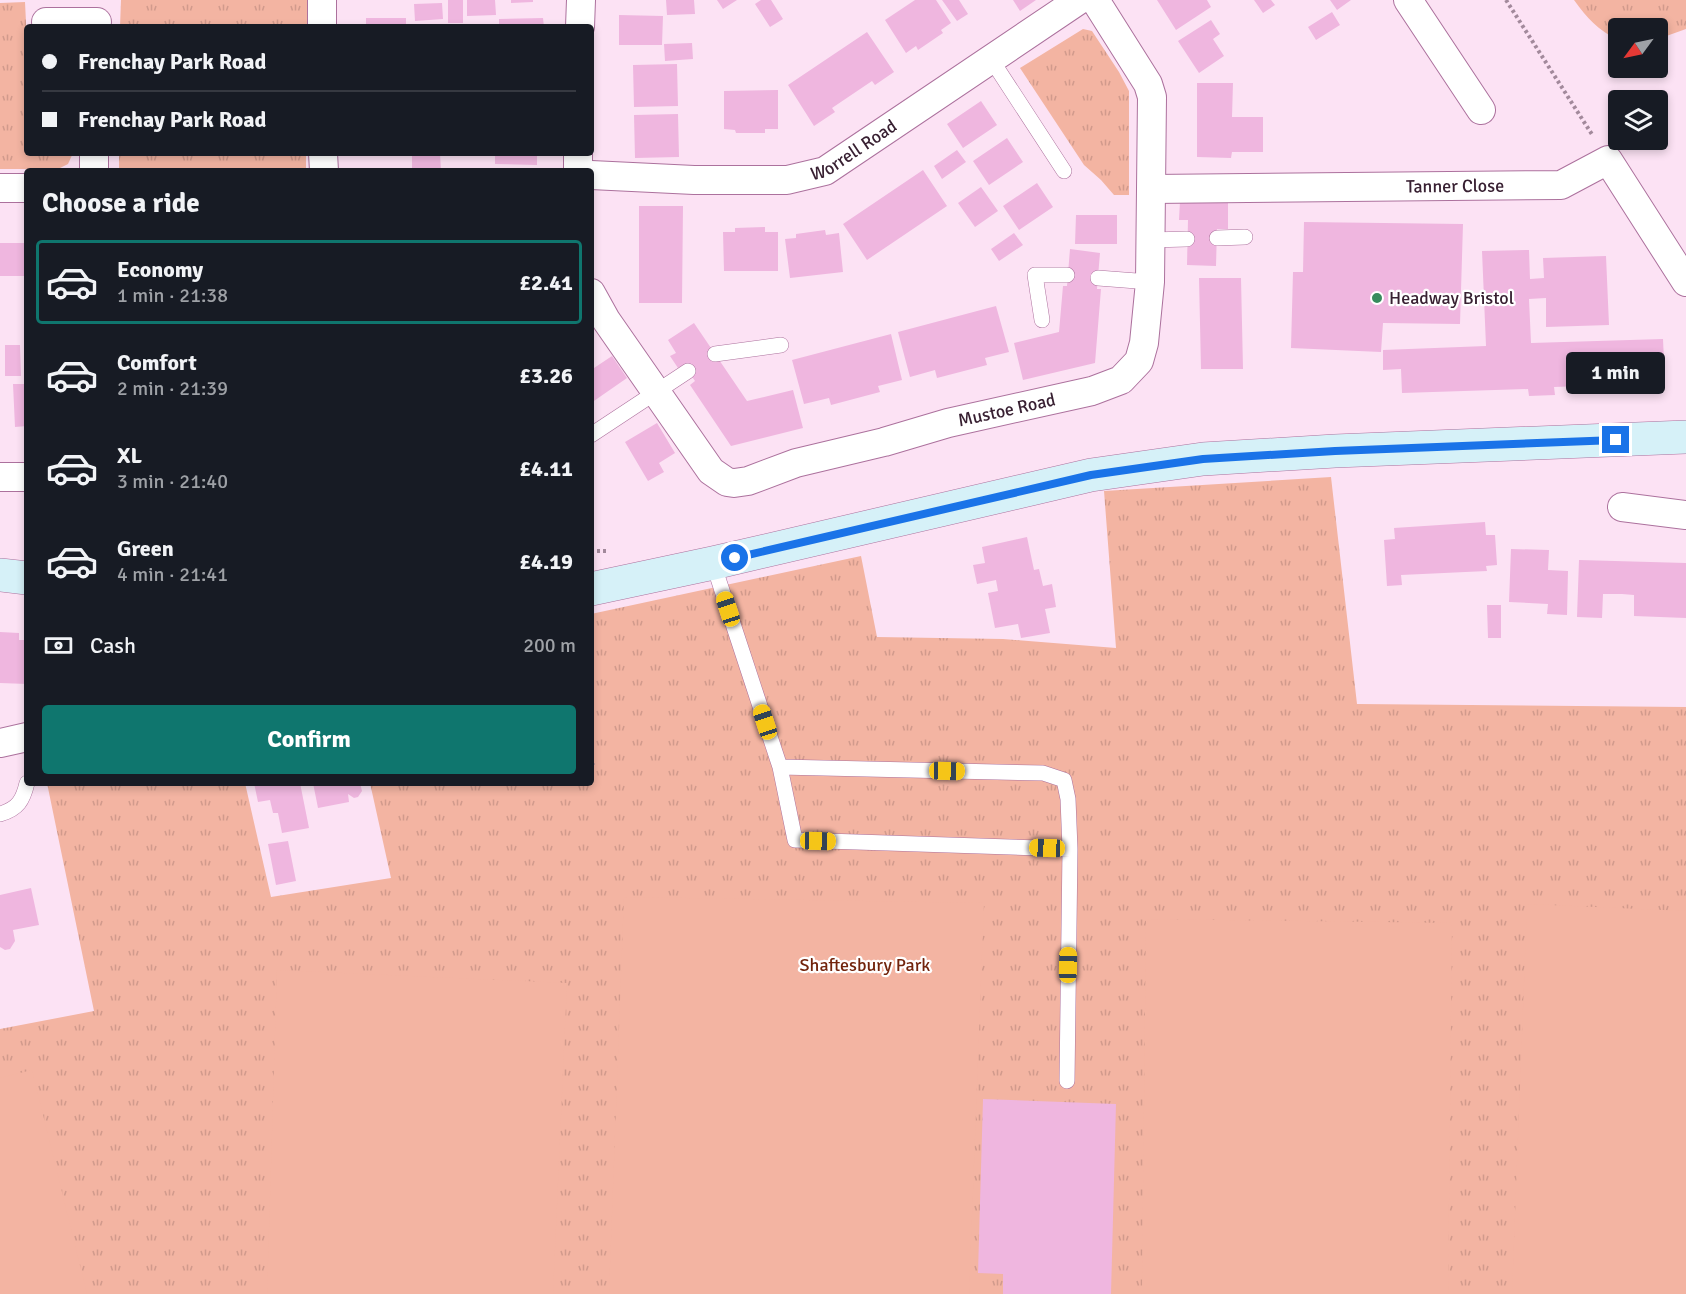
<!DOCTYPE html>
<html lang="en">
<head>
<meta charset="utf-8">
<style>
  :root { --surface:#171b24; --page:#20242c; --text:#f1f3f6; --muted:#9ea1a6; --line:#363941; --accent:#0f766e }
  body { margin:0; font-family:Signika,sans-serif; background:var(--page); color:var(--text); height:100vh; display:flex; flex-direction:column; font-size:22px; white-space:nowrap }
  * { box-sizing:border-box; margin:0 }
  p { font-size:20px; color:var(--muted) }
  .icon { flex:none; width:33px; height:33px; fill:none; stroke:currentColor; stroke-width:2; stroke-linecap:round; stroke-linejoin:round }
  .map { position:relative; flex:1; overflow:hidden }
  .details { position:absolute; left:24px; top:168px; width:570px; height:618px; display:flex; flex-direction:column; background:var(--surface); border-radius:6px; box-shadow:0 3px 9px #0003 }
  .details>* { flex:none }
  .guide { position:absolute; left:24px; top:24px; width:570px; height:132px; border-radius:6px; box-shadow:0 3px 9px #0003; display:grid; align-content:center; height:132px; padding:0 18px; background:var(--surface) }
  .needle { width:39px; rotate:237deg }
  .buttons { position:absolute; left:1608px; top:18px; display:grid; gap:12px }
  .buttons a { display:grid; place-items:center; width:60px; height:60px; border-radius:6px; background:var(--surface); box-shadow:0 3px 9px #0003; font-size:30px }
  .end { position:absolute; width:27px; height:27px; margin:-14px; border:8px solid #1a73e8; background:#fff; box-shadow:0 0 0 3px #fff }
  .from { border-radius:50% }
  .bubble { position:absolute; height:42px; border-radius:6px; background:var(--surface); box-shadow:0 3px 9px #0003; font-size:20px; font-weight:700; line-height:42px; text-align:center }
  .car { position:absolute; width:18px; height:36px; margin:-18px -9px; border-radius:8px; box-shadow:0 0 4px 2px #0007; background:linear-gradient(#f5c518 24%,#345 0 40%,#f5c518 0 76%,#345 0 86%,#f5c518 0) }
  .guide b { display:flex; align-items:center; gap:21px; height:57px; font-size:22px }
  .guide b+b { border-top:2px solid var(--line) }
  .guide i { width:15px; height:15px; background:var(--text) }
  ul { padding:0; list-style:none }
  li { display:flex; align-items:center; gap:18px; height:84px; margin:0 12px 9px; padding:0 6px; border:3px solid transparent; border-radius:6px }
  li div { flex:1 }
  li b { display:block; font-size:22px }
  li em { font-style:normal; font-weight:700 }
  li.current { border-color:var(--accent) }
  li>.icon { width:54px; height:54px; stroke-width:1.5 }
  h2 { padding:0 18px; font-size:27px; line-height:72px }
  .pay { display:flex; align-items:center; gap:15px; height:66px; padding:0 18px; font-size:22px }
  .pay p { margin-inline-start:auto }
  .button { display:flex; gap:12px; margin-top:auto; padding:12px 18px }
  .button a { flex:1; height:69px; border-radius:6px; background:var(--accent); color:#fff; font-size:24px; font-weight:700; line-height:69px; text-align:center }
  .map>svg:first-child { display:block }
  .grass { fill:url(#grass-tufts) }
  .pitch { fill:#f3b4a2 }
  .building { fill:#efb6df }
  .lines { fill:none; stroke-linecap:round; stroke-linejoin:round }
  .lane-casing { stroke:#ac719d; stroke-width:16 }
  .street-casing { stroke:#ac719d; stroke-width:30 }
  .secondary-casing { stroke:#ac719d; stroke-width:34 }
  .path { stroke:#a2899b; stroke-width:4; stroke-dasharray:3 3; stroke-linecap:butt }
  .lane { stroke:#fff; stroke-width:15 }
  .street { stroke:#fff; stroke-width:28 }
  .secondary { stroke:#d6f1f8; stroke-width:33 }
  .route { stroke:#1a73e8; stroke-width:8 }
  .poi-dot { fill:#378b5d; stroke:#fff; stroke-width:2 }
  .labels { text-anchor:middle; stroke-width:4.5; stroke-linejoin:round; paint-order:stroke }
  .street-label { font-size:18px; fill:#382032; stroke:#fff }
  .poi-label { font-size:18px; fill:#382032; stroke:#fff; text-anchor:start }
  .park-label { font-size:18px; fill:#72240c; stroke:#fff }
</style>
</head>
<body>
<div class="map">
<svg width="1686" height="1294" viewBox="0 0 1686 1294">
  <defs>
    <pattern id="grass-tufts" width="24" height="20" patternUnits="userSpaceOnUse" patternTransform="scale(1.5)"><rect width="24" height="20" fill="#f3b4a2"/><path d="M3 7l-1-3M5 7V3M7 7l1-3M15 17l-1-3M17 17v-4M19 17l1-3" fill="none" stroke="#d19a8c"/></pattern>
  </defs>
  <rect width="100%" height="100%" fill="#fce2f4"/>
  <!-- grass -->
  <path class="grass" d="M 121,0 L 307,0 L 307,27 L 120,27 Z
    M 1574,0 L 1686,0 L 1686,29 L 1658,39 L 1658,28 L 1618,28 L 1618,40 C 1598,30 1587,18 1574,0 Z
    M 25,2 L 27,43 L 27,153 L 73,153 L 68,164 L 58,169 L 0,169 L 0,3 Z
    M 1083,29 L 1092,31 L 1119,72 L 1129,91 L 1129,195 L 1114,195 L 1101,180 L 1084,165 L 1020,68 Z
    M 119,153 L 306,153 L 306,170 L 119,169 Z
    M 1331,477 L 1357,704 L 1686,707 L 1686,1294 L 0,1294 L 0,1029 L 94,1011 L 47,783 L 245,783 L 271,897 L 391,878 L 370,783 L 591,783 L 591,614 L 861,556 L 877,637 L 1003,639 L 1116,648 L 1104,491 Z"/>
  <!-- pitch -->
  <path class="pitch" d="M 624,897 L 984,903 L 969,1294 L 609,1294 Z
    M 1527,904 L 1686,911 L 1686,1294 L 1512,1294 Z
    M 1146,919 L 1452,923 L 1448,1294 L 1142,1294 Z
    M 277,970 L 567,983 L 553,1294 L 267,1294 Z
    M 32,1070 L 87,1294 L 0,1294 L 0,1078 Z"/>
  <!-- building -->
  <path class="building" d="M 448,0 L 463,0 L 463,23 L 448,23 Z
    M 467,0 L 495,0 L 496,15 L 467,16 Z
    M 511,0 L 533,0 L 533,2 L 511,3 Z
    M 666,0 L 694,0 L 695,14 L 667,15 Z
    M 717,0 L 737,0 L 723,9 Z
    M 761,0 L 771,0 L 783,19 L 770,27 L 755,4 Z
    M 915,0 L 936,0 L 951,23 L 941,30 L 943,33 L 918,50 L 916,46 L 906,53 L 885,20 Z
    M 942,0 L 959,0 L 968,14 L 957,21 Z
    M 1013,0 L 1036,0 L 1020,11 Z
    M 1157,0 L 1207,0 L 1211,7 L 1176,30 Z
    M 1254,0 L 1271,0 L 1275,5 L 1263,13 Z
    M 1330,0 L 1351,0 L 1337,10 Z
    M 442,3 L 443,19 L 415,21 L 414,4 Z
    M 1332,12 L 1340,25 L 1316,40 L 1308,27 Z
    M 619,15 L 663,16 L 662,45 L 619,45 Z
    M 366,18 L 406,18 L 406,27 L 366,27 Z
    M 543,18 L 544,27 L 499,27 L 499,19 Z
    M 1211,20 L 1220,34 L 1213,39 L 1224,56 L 1199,73 L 1178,41 Z
    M 867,32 L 894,72 L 875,85 L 872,81 L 832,108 L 835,112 L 814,126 L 788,85 Z
    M 692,43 L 693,59 L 665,61 L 664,44 Z
    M 677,64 L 678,106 L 634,107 L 633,65 Z
    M 1197,83 L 1233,83 L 1232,117 L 1263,117 L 1263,152 L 1232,152 L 1231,158 L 1197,157 Z
    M 778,90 L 778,129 L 765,129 L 765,133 L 736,133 L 735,130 L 724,129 L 724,91 Z
    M 981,101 L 997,125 L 963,148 L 947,124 Z
    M 678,114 L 679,157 L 635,158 L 634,115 Z
    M 1007,138 L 1023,162 L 989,185 L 973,161 Z
    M 957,150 L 966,162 L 942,179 L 934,166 Z
    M 412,153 L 440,153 L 441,171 L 412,171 Z
    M 495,153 L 537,153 L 537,165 L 495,164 Z
    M 923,170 L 947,206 L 867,260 L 843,224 Z
    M 1037,183 L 1053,207 L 1019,230 L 1003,206 Z
    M 981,187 L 998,211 L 975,227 L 958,203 Z
    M 1180,201 L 1228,203 L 1228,229 L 1217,229 L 1216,266 L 1187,265 L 1188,220 L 1179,220 Z
    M 639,206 L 683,206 L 682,303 L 639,303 Z
    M 1076,215 L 1117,215 L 1117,244 L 1075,244 Z
    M 1304,222 L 1463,224 L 1460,324 L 1383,323 L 1381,352 L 1291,348 L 1293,272 L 1303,272 Z
    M 765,227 L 765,232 L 778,232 L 778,271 L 724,271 L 723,232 L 735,232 L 735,228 Z
    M 825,230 L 826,235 L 839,233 L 843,272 L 790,278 L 785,239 L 796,238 L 796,234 Z
    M 1014,233 L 1023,245 L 999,261 L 991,249 Z
    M 0,243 L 27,243 L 27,276 L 0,276 Z
    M 1070,249 L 1100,253 L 1097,289 L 1101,289 L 1095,363 L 1023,380 L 1014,343 L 1059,332 L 1063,286 L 1067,286 Z
    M 1529,250 L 1530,279 L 1544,278 L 1543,258 L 1606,256 L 1609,325 L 1546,327 L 1546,298 L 1529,299 L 1531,343 L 1663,339 L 1665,383 L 1554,387 L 1555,395 L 1529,396 L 1528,389 L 1402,393 L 1401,369 L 1383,370 L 1383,350 L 1486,346 L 1482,251 Z
    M 1199,278 L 1241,278 L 1243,369 L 1201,369 Z
    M 996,306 L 1009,352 L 985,358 L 987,365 L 937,378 L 935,370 L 910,377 L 898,332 Z
    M 694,323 L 747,401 L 793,390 L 803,428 L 731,446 L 690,385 L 695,381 L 688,371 L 684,365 L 678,368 L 670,356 L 676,353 L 668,340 Z
    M 891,334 L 902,380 L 878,386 L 880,392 L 831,405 L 829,398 L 804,404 L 792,360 Z
    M 5,345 L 20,345 L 21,376 L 5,376 Z
    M 612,356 L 627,378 L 591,403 L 591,370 Z
    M 13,384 L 27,384 L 27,426 L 15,427 Z
    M 657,423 L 675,453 L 659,463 L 664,472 L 648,481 L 625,442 Z
    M 1485,522 L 1486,535 L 1495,535 L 1497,565 L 1486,566 L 1487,571 L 1401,575 L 1402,585 L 1387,586 L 1384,540 L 1395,539 L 1394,528 Z
    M 1027,537 L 1034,570 L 1039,569 L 1043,586 L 1052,584 L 1056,607 L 1045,609 L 1050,633 L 1021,638 L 1018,624 L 995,628 L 988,593 L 998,591 L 996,580 L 977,584 L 973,565 L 985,563 L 982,547 Z
    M 1511,549 L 1549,550 L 1548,570 L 1568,571 L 1567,615 L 1547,614 L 1548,604 L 1509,602 Z
    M 1579,560 L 1686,563 L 1686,618 L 1634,616 L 1634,595 L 1622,594 L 1603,594 L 1602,618 L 1577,617 Z
    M 1487,605 L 1501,605 L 1501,638 L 1488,638 Z
    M 0,632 L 19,633 L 19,640 L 27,640 L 27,684 L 0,683 Z
    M 254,783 L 300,783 L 309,828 L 282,833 L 278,813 L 273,813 L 270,800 L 258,802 Z
    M 313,783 L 360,783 L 362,791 L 358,797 L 354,798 L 348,794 L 349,802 L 318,808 Z
    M 288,841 L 296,881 L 276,885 L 268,844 Z
    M 31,888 L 39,925 L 13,930 L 15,941 L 10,949 L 5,950 L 0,947 L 0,895 Z
    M 983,1099 L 1116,1104 L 1111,1294 L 1003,1294 L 1003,1274 L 978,1273 Z"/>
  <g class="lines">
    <defs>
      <path id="lane" d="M 991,59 L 1064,171
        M 1217,238 L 1245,237
        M 1151,240 L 1187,239
        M 1098,278 L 1150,282
        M 1042,320 L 1035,275 L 1067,275
        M 715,354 L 781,345
        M 591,435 L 688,371
        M 713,563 L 780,767 L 795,840 L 1070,849
        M 780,767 L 1043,773 L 1064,780 L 1068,799 L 1070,849 L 1067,1081
        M 0,814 C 18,809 23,800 27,783"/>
      <g id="street">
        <path d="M 322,0 L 322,27"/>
        <path d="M 1408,0 L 1481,110"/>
        <path d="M 46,22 L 97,22"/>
        <path d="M 580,27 L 581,0"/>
        <path d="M 323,153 L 324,171"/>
        <path d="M 94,171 L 94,153"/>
        <path d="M 578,171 L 578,153"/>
        <path id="s1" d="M 591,175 L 694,180 L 787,180 L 825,171 L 1079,0"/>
        <path d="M 0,188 L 27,188"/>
        <path id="s2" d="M 1152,189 L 1561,185 L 1608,160 L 1686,282"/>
        <path id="s3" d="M 591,293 L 606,320 L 711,471 L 727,482 L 734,483 L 748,481 L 796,463 L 884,442 L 948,423 L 1092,391 L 1121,380 L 1139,361 L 1144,343 L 1150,282 L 1152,97 L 1148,84 L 1095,0"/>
        <path d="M 0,477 L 27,477"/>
        <path d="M 1622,507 L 1686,515"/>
        <path d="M 0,743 L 27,737"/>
      </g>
      <path id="secondary" d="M 0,575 L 27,578
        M 591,589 L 713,563 L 1091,475 L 1203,459 L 1335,451 L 1686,437"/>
    </defs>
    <!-- lane casing -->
    <use href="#lane" class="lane-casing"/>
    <!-- street casing -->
    <use href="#street" class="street-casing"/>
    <!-- secondary casing -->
    <use href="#secondary" class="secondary-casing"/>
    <!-- path -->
    <path class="path" d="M 1506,0 L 1593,136
      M 591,551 L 608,551
      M 591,758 L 593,765"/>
    <!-- lane -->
    <use href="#lane" class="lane"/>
    <!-- street -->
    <use href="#street" class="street"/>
    <!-- secondary -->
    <use href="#secondary" class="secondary"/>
  </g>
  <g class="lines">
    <!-- route -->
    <path class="route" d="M 735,558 L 1091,475 L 1203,459 L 1335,451 L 1616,440"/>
  </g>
  <!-- markers -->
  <circle class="poi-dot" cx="1377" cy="298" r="6"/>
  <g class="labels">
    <!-- street labels -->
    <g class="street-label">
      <text dy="6" stroke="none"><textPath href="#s1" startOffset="270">Worrell Road</textPath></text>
      <text dy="6" stroke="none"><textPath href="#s2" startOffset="303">Tanner Close</textPath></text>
      <text dy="6" stroke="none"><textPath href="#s3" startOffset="524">Mustoe Road</textPath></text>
    </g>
    <!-- poi labels -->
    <g class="poi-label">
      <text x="1389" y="304">Headway Bristol</text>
    </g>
    <!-- park labels -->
    <g class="park-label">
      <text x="865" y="971">Shaftesbury Park</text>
    </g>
  </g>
</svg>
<div class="buttons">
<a><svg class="needle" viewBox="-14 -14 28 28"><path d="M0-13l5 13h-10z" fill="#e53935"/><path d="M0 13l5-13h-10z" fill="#9ea1a6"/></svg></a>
<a><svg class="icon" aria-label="layers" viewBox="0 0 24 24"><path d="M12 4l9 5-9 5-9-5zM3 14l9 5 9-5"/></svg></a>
</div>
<i class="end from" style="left:735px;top:558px"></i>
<i class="end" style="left:1616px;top:440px"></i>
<div class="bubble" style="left:1566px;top:352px;width:99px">1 min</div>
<i class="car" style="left:728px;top:609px;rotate:342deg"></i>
<i class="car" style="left:765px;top:722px;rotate:342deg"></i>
<i class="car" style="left:947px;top:771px;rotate:91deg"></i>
<i class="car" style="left:818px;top:841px;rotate:91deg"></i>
<i class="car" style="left:1047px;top:848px;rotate:272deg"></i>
<i class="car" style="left:1068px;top:965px;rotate:1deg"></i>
<div class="guide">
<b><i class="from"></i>Frenchay Park Road</b>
<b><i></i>Frenchay Park Road</b>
</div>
<section class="details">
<h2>Choose a ride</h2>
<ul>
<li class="current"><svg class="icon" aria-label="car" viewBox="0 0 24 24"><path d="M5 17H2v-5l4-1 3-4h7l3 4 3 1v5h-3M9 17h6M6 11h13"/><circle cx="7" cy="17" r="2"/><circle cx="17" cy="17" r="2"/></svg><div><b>Economy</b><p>1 min · 21:38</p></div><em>£2.41</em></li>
<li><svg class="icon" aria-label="car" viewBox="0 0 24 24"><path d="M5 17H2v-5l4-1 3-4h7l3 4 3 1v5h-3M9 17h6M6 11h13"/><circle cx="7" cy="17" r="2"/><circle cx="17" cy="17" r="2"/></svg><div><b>Comfort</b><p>2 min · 21:39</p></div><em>£3.26</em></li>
<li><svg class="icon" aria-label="car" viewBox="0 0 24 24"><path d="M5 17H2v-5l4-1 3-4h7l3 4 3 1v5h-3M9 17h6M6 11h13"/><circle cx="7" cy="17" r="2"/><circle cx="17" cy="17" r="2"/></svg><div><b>XL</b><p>3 min · 21:40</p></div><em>£4.11</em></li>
<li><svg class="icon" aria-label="car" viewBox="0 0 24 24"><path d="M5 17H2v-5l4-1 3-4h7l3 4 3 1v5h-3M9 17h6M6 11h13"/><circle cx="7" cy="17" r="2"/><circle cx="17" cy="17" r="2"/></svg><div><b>Green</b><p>4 min · 21:41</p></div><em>£4.19</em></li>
</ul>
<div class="pay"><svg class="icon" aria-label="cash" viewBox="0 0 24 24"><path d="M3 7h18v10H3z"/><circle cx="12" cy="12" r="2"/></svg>Cash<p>200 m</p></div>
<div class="button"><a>Confirm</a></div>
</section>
</div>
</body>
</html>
